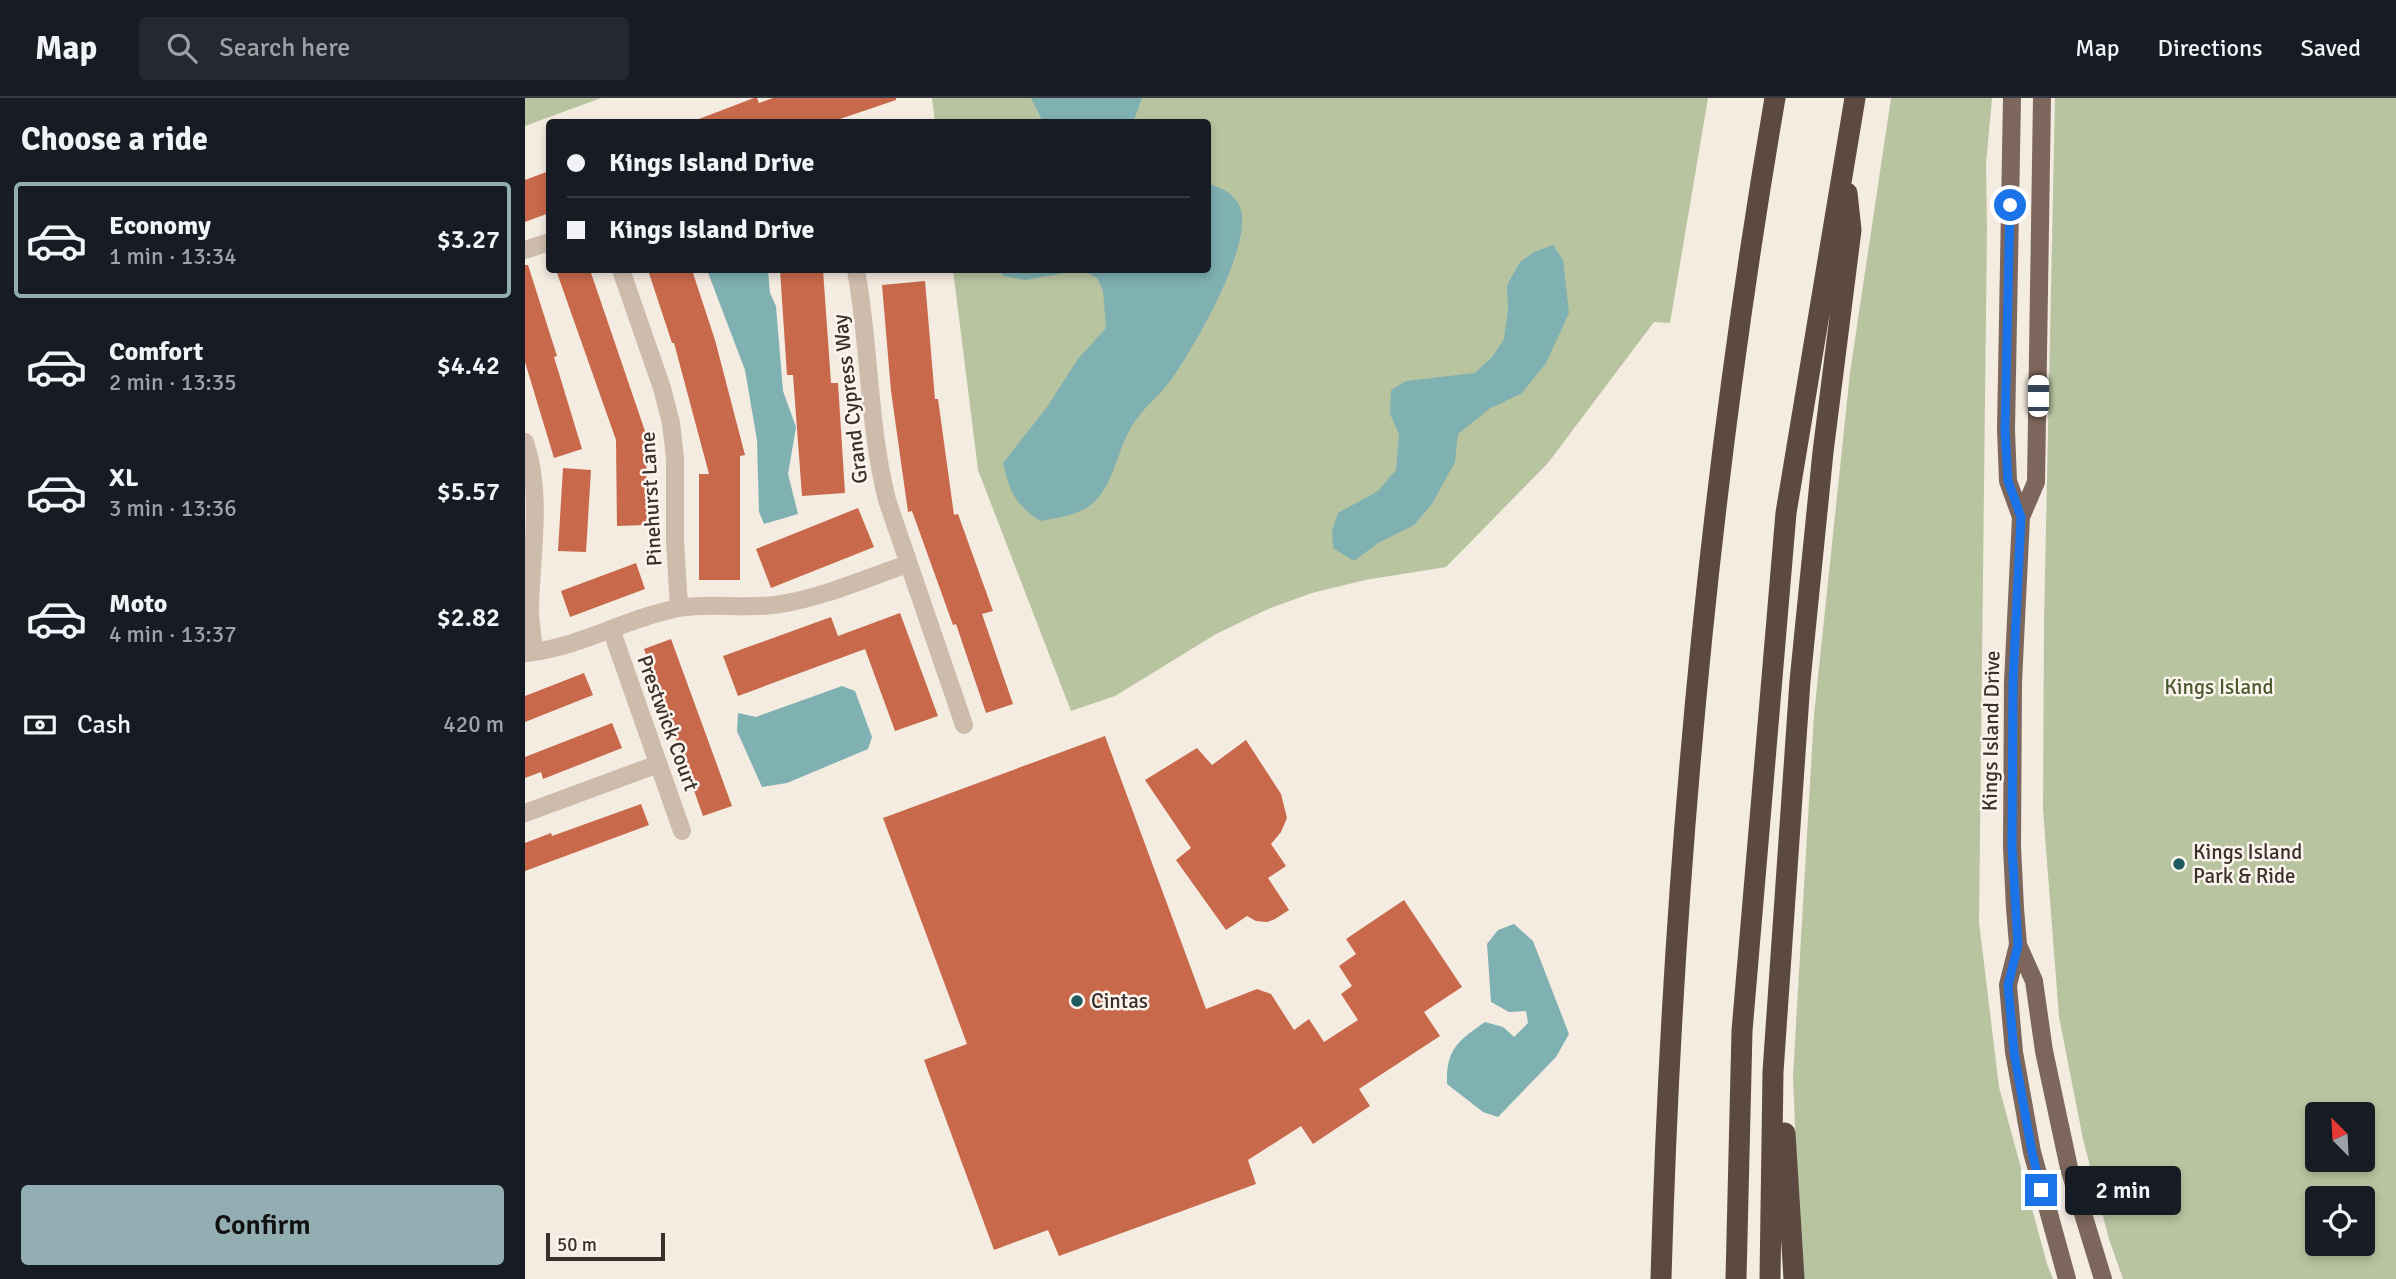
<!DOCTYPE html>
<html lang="en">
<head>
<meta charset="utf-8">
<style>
  :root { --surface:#171b24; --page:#242831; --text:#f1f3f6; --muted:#9ea1a6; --line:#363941; --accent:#92aeb2 }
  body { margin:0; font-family:Signika,sans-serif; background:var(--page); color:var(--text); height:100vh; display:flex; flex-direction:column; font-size:26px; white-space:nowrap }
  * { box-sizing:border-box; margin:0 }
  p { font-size:23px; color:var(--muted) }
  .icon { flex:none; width:38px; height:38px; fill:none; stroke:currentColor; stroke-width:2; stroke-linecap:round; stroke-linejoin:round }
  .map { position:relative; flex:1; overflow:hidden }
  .drawer { display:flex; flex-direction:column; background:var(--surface); width:525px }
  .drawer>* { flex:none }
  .top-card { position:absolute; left:21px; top:21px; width:665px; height:154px; border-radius:7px; box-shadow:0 4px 10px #0003; display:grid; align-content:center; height:154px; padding:0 21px; background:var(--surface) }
  .needle { width:46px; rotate:336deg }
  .tools { position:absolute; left:1780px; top:1004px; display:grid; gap:14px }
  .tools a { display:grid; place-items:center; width:70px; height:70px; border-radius:7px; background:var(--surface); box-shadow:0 4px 10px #0003; font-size:35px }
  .scale { position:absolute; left:21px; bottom:18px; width:119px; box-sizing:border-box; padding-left:7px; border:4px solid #3b302b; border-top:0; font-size:19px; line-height:24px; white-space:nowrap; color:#3b302b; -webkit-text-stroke:5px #fbf5ee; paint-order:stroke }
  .end { position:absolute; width:32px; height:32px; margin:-16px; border:9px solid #1a73e8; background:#fff; box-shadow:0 0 0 4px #fff }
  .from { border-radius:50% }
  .bubble { position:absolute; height:49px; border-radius:7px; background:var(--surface); box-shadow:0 4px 10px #0003; font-size:23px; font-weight:600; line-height:49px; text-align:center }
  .car { position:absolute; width:21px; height:42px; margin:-21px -10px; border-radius:9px; box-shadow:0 0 5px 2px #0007; background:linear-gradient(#fff 24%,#345 0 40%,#fff 0 76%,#345 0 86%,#fff 0) }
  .top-card b { display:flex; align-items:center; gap:24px; height:66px; font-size:26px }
  .top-card b+b { border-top:2px solid var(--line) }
  .top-card i { width:18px; height:18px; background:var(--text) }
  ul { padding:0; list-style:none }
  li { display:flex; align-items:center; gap:21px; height:116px; margin:0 14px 10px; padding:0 7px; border:4px solid transparent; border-radius:7px }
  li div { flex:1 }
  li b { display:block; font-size:26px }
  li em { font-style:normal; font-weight:600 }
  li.selected { border-color:var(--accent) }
  li>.icon { width:63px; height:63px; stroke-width:1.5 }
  h2 { padding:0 21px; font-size:32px; line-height:84px }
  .pay { display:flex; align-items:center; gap:18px; height:77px; padding:0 21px; font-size:26px }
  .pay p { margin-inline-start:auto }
  .action { display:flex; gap:14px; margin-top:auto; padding:14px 21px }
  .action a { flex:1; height:80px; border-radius:7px; background:var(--accent); color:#111; font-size:28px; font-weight:600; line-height:80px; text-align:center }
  header { display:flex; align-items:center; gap:42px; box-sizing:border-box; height:98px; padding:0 35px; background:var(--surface); border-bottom:2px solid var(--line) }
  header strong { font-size:33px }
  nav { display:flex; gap:38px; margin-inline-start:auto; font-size:24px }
  .search { width:490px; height:63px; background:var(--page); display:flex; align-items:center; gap:18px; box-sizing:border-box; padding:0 24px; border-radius:7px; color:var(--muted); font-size:26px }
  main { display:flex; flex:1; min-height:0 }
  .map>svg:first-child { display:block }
  .green { fill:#b8c4a0; fill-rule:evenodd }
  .water { fill:#7fb0b2 }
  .building { fill:#c8694b }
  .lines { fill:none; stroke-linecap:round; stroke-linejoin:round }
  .street { stroke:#cdbbac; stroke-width:18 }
  .primary { stroke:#7d675c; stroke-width:18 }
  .highway { stroke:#5c4a42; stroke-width:21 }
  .route { stroke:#1a73e8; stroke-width:9 }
  .poi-dot { fill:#1f5a5e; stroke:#fbf5ee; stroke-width:2.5 }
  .labels { text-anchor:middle; stroke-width:5; stroke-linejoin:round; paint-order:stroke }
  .street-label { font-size:21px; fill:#3b302b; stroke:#fbf5ee }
  .park-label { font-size:21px; fill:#4a5a2e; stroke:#fbf5ee }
  .poi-label { font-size:21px; fill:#3b302b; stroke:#fbf5ee; text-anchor:start }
</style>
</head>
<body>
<header>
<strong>Map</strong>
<div class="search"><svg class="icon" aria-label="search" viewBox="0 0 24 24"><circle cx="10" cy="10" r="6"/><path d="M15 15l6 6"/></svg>Search here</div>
<nav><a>Map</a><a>Directions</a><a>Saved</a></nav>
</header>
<main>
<section class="drawer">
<h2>Choose a ride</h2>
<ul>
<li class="selected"><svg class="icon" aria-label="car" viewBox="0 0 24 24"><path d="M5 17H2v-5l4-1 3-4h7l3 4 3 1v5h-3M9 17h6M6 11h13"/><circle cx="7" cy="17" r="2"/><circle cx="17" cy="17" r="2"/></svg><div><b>Economy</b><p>1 min · 13:34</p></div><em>$3.27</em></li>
<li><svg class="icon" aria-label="car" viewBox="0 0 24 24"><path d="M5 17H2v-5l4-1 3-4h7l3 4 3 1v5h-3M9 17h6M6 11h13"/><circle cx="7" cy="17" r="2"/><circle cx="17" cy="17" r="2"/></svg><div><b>Comfort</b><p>2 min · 13:35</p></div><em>$4.42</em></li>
<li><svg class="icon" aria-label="car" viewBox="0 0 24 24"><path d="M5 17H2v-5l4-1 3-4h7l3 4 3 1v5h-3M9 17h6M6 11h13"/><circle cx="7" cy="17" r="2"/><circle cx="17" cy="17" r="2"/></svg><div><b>XL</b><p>3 min · 13:36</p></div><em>$5.57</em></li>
<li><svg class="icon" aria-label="car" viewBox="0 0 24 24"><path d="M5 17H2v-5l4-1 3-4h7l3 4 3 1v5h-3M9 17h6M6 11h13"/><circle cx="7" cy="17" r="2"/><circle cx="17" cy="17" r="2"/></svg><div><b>Moto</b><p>4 min · 13:37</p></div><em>$2.82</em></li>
</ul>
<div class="pay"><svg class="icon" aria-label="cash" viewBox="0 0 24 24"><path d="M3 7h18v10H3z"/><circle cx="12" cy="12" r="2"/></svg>Cash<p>420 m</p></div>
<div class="action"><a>Confirm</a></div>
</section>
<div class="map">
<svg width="1871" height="1181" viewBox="0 0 1871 1181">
  <rect width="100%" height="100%" fill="#f4ebe1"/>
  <!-- green -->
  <path class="green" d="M 0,0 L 76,0 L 0,28 Z
    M 407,0 L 1183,0 L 1145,225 L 1129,224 L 1023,365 L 921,469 L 840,482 L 787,495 L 743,511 L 691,536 L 590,598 L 546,613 L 453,372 L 428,172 L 682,172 L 682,24 L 410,24 Z
    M 1366,0 L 1467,0 L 1461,67 L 1462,131 L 1454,824 L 1474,989 L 1522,1166 L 1528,1181 L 1276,1181 L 1268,978 L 1289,617 L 1325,275 Z
    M 1530,0 L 1871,0 L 1871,1181 L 1598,1181 L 1584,1141 L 1558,1041 L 1534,919 L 1518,712 L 1519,525 ZM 1792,1017 L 1838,1017 L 1838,1062 L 1792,1062 ZM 1792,1101 L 1838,1101 L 1838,1146 L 1792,1146 Z"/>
  <!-- water -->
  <path class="water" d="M 506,0 L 617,0 L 608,24 L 518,24 Z
    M 683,86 C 696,90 705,93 713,105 C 734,139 669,249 648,279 C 636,297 617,310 607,328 C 590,354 590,392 561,410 C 549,418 530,420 515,423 C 489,404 486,397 478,365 L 522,309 L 553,261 L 581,230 L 578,193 L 572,180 L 557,172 L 500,182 L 478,178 L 474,172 L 682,172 Z
    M 1028,147 L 1038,162 L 1044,215 L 1021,265 L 997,295 L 964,311 L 933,336 L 930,364 L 907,406 L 889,427 L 853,445 L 829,463 L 808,450 L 807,433 L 813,415 L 853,393 L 871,372 L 874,336 L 865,316 L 866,292 L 881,283 L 950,275 L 968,258 L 979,241 L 983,211 L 982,187 L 995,164 L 1009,154 Z
    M 182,172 L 243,172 L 245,195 L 251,208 L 258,293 L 271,329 L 263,376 L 273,416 L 239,426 L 234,414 L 232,342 L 220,272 Z
    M 317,588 L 330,593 L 347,639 L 343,651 L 262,685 L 237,689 L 212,633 L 213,615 L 231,619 Z
    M 989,826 L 1008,843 L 1044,936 L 1031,959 L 973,1019 L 958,1014 L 922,986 C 921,951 933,943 960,924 L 978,929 L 989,939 L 1003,925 L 1001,913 L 984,914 L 966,904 L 962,846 L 973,832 Z"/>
  <!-- building -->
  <path class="building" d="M 229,0 L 232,0 L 234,5 L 248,0 L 371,0 L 371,2 L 306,24 L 166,24 Z
    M 24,73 L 24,115 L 0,124 L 0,82 Z
    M 0,167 L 3,167 L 32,258 L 29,259 L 57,351 L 29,360 L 0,264 Z
    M 31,172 L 65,172 L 121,336 L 122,427 L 92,428 L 91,342 Z
    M 123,172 L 167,172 L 190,242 L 220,357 L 215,358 L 215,482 L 174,482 L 174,376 L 184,376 L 149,245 L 147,245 Z
    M 255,172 L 298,172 L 306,285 L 313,285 L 320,395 L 277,398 L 268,277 L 262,277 Z
    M 400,183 L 410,301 L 413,301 L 429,417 L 433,416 L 468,513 L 457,516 L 488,606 L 461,615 L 431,526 L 428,527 L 387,413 L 383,414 L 366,293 L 357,187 Z
    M 38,370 L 66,372 L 61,454 L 33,453 Z
    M 333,410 L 349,449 L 246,490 L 231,451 Z
    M 111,465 L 120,491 L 45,519 L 36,493 Z
    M 375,515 L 413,618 L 370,633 L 340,551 L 213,598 L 198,558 L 306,519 L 313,538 Z
    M 146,541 L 207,708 L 178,718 L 119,551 Z
    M 59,575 L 68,597 L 0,624 L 0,598 Z
    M 87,625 L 97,650 L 18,681 L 16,674 L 0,680 L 0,659 Z
    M 580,638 L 681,911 L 732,891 L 746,896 L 769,932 L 784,921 L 799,944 L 833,922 L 816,896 L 827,888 L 814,868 L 831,856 L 821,841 L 879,802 L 937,889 L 899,914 L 915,938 L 834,991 L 845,1008 L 788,1046 L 776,1028 L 723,1062 L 731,1086 L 534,1158 L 523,1132 L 469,1152 L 399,962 L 442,946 L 358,720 Z
    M 721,642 L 756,696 L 762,720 L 756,734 L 746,746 L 761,768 L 743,780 L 764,812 L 750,821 L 742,824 L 731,823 L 722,818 L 701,832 L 651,762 L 666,750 L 620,682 L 672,650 L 687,667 Z
    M 116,706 L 124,727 L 0,773 L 0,745 L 26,735 L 27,738 Z"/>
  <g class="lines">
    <!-- street -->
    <path class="street" d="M 0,152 L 24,144
      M 96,172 L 137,290 L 146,325 L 150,360 L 150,443 L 154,510
      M 331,172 C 345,248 343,326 362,402 L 439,627
      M 0,344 C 18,399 6,454 5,511 C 5,525 8,540 9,554
      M 86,531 L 157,733
      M 0,555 C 54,550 101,520 154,510 C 188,504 222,512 256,506 C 299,499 341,480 383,466
      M 0,715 L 133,666"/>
    <!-- primary -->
    <path class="primary" d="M 1487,0 L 1481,332 L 1483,383 L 1496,419
      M 1517,0 L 1511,384 L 1496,419 L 1488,584 L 1487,749 L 1490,810 L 1493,847 L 1509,883 L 1519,953 L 1544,1070 L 1578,1181
      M 1493,847 L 1483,887 L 1489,954 L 1507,1054 L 1542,1181"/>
    <!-- highway -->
    <path class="highway" d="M 1260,1035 L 1269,1181
      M 1136,1181 C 1147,786 1183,390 1250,0
      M 1211,1181 L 1217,933 L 1261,415 L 1330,0
      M 1245,1181 L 1248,974 L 1275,583 L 1298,354 L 1326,132 L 1322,95"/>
  </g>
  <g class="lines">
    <!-- route -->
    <path class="route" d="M 1485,107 L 1480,332 L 1483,383 L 1496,419 L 1488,584 L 1487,749 L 1493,847 L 1483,887 L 1489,954 L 1507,1054 L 1516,1092"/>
  </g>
  <!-- markers -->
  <g class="poi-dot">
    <circle cx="1654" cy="766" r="7"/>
    <circle cx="552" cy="903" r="7"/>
  </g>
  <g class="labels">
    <!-- street labels -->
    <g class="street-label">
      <text transform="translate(325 301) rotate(-97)" y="7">Grand Cypress Way</text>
      <text transform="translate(126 401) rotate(-93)" y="7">Pinehurst Lane</text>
      <text transform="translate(143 625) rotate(70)" y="7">Prestwick Court</text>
      <text transform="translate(1466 633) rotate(-89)" y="7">Kings Island Drive</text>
    </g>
    <!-- park labels -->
    <g class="park-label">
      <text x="1694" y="596">Kings Island</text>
    </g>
    <!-- poi labels -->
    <g class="poi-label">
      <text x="1668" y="761">Kings Island<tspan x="1668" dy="24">Park &amp; Ride</tspan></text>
      <text x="566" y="910">Cintas</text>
    </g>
  </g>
</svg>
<div class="tools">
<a><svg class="needle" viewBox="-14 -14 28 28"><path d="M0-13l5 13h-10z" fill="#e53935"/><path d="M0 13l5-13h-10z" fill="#9ea1a6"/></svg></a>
<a><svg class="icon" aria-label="locate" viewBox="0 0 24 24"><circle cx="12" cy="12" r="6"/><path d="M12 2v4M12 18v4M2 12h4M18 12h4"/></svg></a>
</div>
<div class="scale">50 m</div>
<i class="end from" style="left:1485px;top:107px"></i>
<i class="end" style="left:1516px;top:1092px"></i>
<div class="bubble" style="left:1540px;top:1068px;width:116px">2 min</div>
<i class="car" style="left:1513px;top:298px;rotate:0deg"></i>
<div class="top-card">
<b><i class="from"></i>Kings Island Drive</b>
<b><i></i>Kings Island Drive</b>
</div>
</div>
</main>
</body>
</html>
